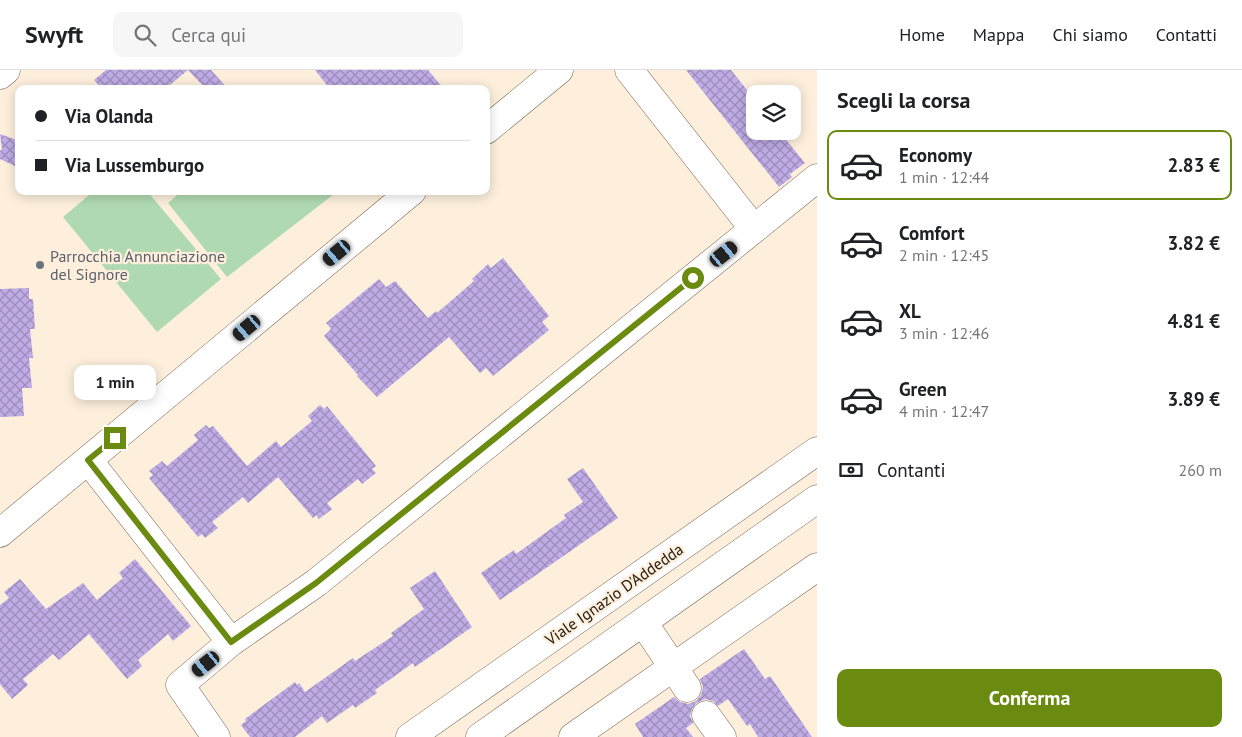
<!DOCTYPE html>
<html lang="it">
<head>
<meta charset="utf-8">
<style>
  :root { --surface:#fff; --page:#f6f6f6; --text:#202124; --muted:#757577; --line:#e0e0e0; --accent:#6a8b0f }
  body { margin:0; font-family:"PT Sans",sans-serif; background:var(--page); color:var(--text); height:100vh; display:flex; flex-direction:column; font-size:19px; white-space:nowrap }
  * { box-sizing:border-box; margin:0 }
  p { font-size:16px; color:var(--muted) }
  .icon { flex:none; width:28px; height:28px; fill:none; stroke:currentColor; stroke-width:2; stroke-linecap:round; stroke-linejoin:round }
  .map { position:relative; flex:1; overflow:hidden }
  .side { display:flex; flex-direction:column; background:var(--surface); width:425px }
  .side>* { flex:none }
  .hud { position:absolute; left:15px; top:15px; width:475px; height:110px; border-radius:10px; box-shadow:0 2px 12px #0003; display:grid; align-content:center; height:110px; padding:0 20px; background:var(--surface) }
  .controls { position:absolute; left:746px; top:15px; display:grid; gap:10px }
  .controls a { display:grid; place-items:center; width:55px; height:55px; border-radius:10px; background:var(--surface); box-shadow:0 2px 12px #0003; font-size:25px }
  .end { position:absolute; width:22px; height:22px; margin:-11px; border:6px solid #6a8b0f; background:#fff; box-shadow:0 0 0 2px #fff }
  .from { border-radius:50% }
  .bubble { position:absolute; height:35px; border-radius:10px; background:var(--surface); box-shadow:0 2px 12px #0003; font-size:16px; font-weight:600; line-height:35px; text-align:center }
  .car { position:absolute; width:15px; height:30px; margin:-15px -8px; border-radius:6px; box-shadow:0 0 4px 1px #0007; background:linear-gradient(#222 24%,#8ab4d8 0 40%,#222 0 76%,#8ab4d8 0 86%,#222 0) }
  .hud b { display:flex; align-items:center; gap:18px; height:48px; font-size:19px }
  .hud b+b { border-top:1px solid var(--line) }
  .hud i { width:12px; height:12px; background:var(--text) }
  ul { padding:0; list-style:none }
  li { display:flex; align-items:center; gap:15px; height:70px; margin:0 10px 8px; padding:0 10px; border:2px solid transparent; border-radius:10px }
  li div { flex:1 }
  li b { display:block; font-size:19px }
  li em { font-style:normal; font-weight:600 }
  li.active { border-color:var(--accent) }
  li>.icon { width:45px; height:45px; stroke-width:1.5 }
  h2 { padding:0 20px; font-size:22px; line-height:60px }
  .pay { display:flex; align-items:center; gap:12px; height:55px; padding:0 20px; font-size:19px }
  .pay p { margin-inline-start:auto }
  .primary-button { display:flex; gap:10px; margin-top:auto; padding:10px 20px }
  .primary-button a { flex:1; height:58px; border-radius:10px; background:var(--accent); color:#fff; font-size:20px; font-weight:600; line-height:58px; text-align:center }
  header { display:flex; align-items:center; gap:30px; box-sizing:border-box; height:70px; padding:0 25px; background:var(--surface); border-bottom:1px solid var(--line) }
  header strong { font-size:24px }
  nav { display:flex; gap:28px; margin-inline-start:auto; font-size:18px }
  .search { width:350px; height:45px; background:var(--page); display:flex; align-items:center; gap:12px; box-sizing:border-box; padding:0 18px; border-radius:10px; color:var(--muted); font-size:19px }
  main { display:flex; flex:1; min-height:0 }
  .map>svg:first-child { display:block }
  .green { fill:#afdab1 }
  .building { fill:url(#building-cross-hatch) }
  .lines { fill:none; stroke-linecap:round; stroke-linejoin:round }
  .minor-casing { stroke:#746550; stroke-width:29 }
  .minor { stroke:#fff; stroke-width:28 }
  .route { stroke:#6a8b0f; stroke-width:6 }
  .worship-dot { fill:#6b7280; stroke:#fdefdc; stroke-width:2 }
  .labels { text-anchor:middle; stroke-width:4.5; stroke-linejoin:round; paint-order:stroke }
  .worship-label { font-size:16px; fill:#5b616d; stroke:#fdefdc; text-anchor:start }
  .street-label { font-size:16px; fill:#272118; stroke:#fdefdc }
</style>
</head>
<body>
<header>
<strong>Swyft</strong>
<div class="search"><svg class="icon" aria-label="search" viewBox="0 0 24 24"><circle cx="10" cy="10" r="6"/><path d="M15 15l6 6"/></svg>Cerca qui</div>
<nav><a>Home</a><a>Mappa</a><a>Chi siamo</a><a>Contatti</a></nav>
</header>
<main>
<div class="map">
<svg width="817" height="667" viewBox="0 0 817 667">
  <defs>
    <pattern id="building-cross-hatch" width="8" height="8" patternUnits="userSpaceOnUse" patternTransform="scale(1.25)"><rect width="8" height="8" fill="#bface6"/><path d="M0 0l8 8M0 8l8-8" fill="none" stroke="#9b8cb9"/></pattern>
  </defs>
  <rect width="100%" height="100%" fill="#fdefdc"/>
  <!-- green -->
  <path class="green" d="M 94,121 L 147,121 L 221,209 L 157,262 L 63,147 Z
    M 182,121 L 338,121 L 227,207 L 168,133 Z"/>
  <!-- building -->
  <path class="building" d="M 106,0 L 188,0 L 165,19 L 102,19 L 94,10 Z
    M 188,0 L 211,0 L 228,19 L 206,19 Z
    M 315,0 L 428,0 L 444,19 L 330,19 Z
    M 686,0 L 731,0 L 755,30 L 755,61 L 779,61 L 805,93 L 790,104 L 792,107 L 779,117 Z
    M 0,64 L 19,71 L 19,98 L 0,89 L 0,81 L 2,79 Z
    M 503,188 L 549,246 L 542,252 L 549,260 L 493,306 L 486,298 L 480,303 L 449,267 L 377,327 L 357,306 L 358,305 L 324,266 L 331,259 L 326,253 L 379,209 L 386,217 L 395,211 L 428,248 L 436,241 L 437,243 L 474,211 L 472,209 L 488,194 L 491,198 Z
    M 29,218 L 29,229 L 33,229 L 35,259 L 30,259 L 33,288 L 29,288 L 32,318 L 22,318 L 24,346 L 0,347 L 0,219 Z
    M 320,335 L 324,339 L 327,336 L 376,396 L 372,399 L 376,403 L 362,414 L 358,409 L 327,433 L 332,439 L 319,449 L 316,445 L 313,448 L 278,407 L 248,433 L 243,427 L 212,452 L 218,458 L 205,468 L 202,464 L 198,467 L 149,408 L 153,405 L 149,401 L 162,391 L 167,396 L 198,370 L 194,365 L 206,355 L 209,358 L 213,356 L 247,396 L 276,371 L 281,377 L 312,351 L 308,346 Z
    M 583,398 L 618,448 L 500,530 L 481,503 L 514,480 L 516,484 L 566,448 L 564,445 L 583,432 L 567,409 Z
    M 135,489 L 191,556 L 173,571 L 168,564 L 138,590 L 142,596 L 127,609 L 89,564 L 59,590 L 53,584 L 23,609 L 28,615 L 12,629 L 0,614 L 0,535 L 9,528 L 4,522 L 20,509 L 46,539 L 83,513 L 97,530 L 123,508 L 119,503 Z
    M 435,501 L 472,557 L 415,597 L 413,593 L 375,620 L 377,623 L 355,638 L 353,635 L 327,653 L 322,646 L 295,667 L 250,667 L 241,655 L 246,651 L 245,649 L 295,612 L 297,615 L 299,613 L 305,622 L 353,588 L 355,591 L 393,566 L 391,563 L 424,539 L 410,518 Z
    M 744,579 L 765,609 L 770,606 L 812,667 L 758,667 L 750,654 L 747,656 L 728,629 L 718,636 L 713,631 L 705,629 L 696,633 L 692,639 L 690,646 L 693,653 L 686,658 L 693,667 L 643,667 L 635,654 L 674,627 L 680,632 L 688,634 L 696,631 L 701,625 L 703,617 L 700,609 Z"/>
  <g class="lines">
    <defs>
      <path id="minor" d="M 629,0 L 754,159
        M 0,5 L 6,0
        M 486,60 L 559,0
        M 88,390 L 231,572 L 316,513 L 817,108
        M 0,463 L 412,121
        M 643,552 L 687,618
        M 706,645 L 722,667
        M 216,667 L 180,615 L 231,572
        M 410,667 L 817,381
        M 480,667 L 817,429
        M 573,667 L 817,497"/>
    </defs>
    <!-- minor casing -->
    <use href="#minor" class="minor-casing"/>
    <!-- minor -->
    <use href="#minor" class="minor"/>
  </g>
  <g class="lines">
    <!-- route -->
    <path class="route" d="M 115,368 L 88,390 L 231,572 L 316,513 L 693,208"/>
  </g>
  <!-- markers -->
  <circle class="worship-dot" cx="40" cy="195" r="5"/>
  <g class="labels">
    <!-- worship labels -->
    <g class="worship-label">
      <text x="50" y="192">Parrocchia Annunciazione<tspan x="50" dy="18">del Signore</tspan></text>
    </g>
    <!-- street labels -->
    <g class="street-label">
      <text transform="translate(614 524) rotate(-35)" y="6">Viale Ignazio D'Addedda</text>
    </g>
  </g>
</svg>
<div class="controls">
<a><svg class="icon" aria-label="layers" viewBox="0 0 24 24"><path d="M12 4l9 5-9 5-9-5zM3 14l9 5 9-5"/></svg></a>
</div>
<i class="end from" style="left:693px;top:208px"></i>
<i class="end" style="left:115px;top:368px"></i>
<div class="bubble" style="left:74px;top:295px;width:82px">1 min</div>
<i class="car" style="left:337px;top:183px;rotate:230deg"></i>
<i class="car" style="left:724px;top:184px;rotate:51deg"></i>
<i class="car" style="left:247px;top:258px;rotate:230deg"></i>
<i class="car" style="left:206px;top:594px;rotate:231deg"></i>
<div class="hud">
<b><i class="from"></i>Via Olanda</b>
<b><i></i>Via Lussemburgo</b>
</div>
</div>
<section class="side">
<h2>Scegli la corsa</h2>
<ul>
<li class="active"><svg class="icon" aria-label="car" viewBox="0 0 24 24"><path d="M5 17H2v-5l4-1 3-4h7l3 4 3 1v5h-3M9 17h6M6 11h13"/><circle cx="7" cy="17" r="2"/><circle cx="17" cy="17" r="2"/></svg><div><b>Economy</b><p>1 min · 12:44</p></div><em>2.83 €</em></li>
<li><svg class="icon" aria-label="car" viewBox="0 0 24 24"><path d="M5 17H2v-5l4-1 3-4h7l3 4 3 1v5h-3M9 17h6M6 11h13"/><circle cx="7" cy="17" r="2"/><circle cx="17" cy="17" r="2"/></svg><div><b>Comfort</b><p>2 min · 12:45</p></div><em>3.82 €</em></li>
<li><svg class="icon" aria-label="car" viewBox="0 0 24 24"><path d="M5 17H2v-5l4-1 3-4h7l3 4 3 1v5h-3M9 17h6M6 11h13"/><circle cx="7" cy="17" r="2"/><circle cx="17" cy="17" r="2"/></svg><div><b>XL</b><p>3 min · 12:46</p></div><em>4.81 €</em></li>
<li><svg class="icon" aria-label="car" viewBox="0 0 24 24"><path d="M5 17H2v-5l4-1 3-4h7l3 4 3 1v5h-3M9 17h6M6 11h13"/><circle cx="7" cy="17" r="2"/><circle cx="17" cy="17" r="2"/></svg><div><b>Green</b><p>4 min · 12:47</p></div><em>3.89 €</em></li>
</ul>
<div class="pay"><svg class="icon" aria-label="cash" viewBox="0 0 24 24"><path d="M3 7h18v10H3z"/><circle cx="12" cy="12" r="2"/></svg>Contanti<p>260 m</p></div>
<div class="primary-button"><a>Conferma</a></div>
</section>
</main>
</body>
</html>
